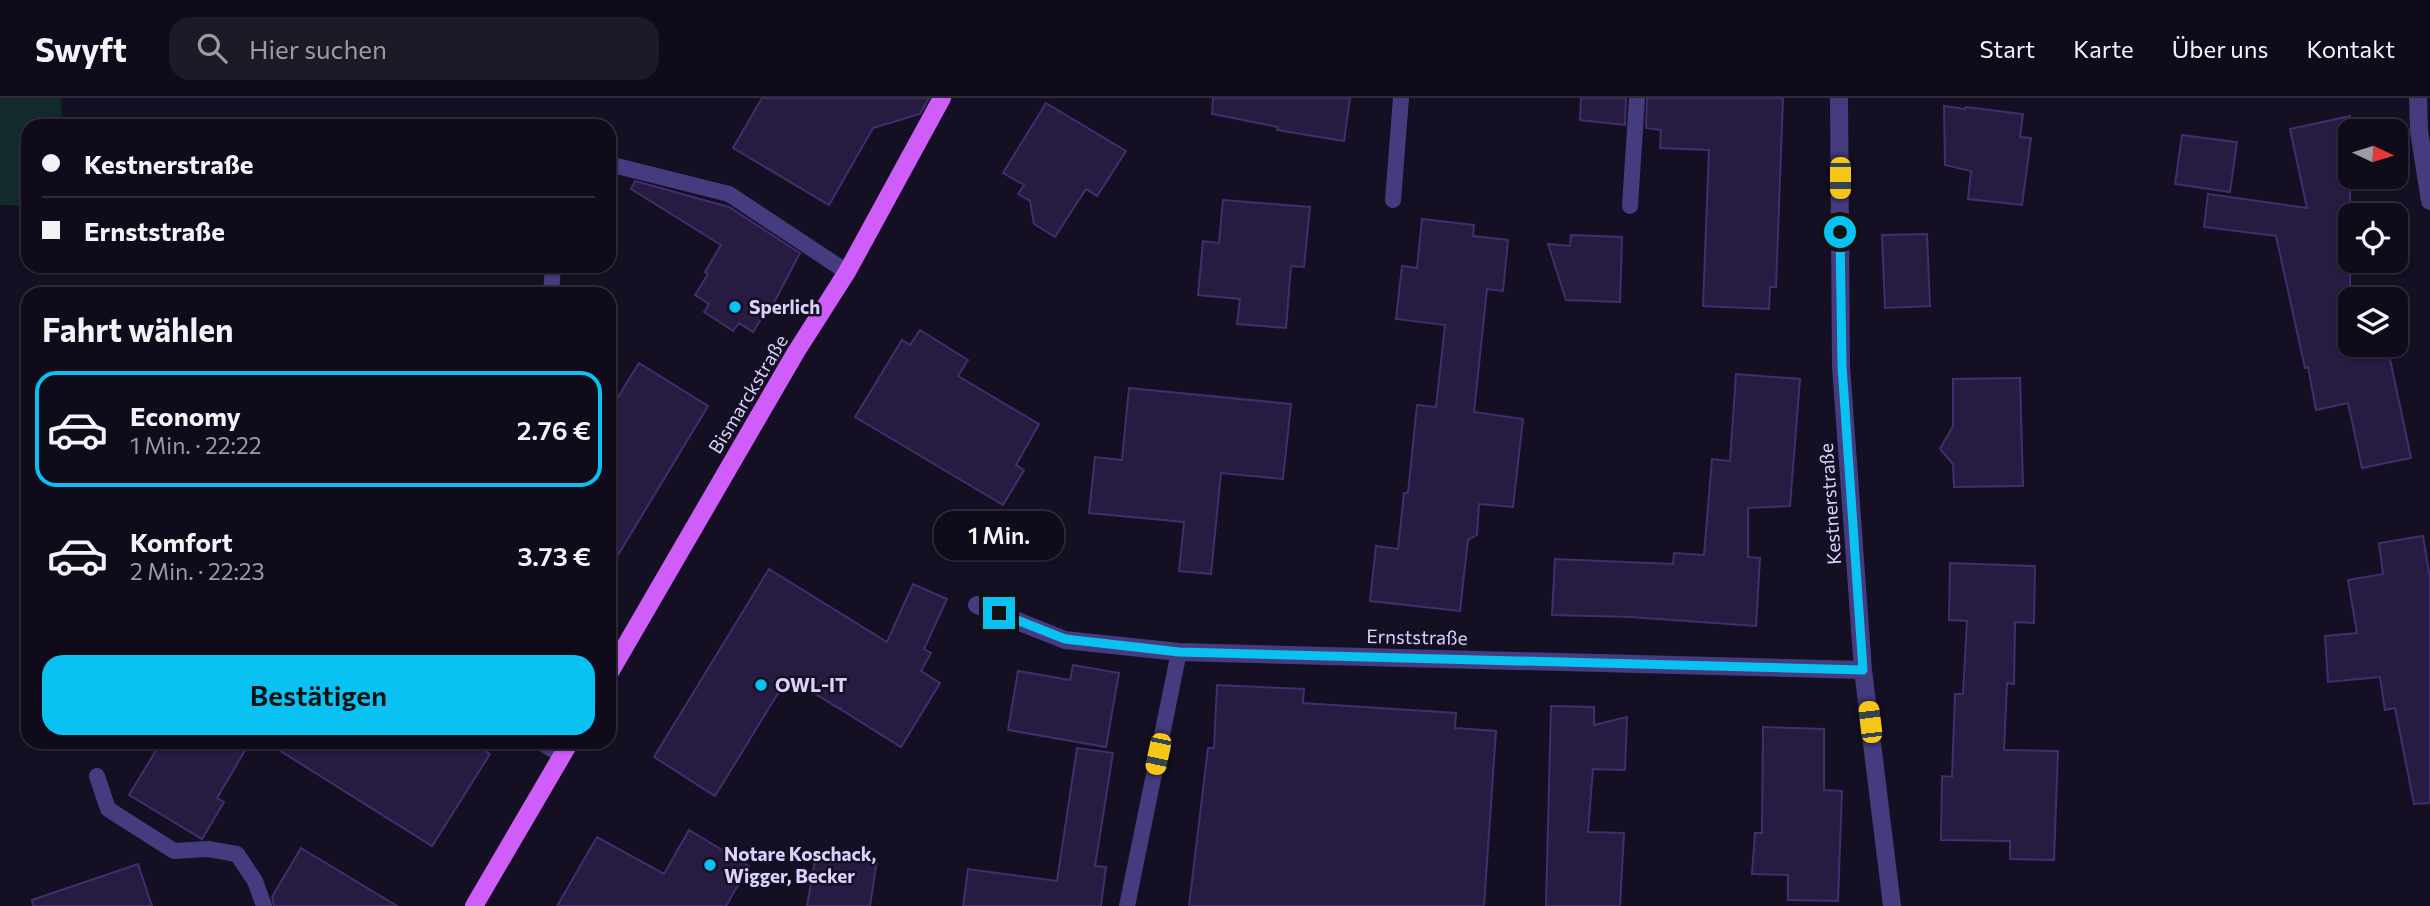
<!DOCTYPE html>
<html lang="de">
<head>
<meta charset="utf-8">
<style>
  :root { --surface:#0f0b1a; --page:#1d1927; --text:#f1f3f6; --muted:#9b9ba2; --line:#2f2b39; --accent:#09c2f2 }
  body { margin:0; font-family:Commissioner,sans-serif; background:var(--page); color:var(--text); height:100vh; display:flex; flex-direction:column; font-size:26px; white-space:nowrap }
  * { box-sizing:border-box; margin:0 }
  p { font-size:23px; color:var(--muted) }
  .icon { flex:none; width:38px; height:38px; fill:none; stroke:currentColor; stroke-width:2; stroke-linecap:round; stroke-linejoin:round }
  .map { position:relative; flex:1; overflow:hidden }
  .drawer { position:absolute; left:21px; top:189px; width:595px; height:462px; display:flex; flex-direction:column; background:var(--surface); border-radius:21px; box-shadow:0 2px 5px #0004,0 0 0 2px var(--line) }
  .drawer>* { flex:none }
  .top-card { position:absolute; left:21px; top:21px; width:595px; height:154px; border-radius:21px; box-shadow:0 2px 5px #0004,0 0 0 2px var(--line); display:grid; align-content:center; height:154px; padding:0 21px; background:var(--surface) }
  .needle { width:46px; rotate:94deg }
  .fabs { position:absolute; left:2338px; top:21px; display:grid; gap:14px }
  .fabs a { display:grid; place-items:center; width:70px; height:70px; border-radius:14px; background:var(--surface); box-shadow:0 2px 5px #0004,0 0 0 2px var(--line); font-size:35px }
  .end { position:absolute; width:32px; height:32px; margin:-16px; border:9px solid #09c2f2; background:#111; box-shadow:0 0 0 4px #111 }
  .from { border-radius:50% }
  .bubble { position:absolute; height:49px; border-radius:21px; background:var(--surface); box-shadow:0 2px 5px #0004,0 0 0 2px var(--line); font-size:23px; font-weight:600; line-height:49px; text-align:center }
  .car { position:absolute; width:21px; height:42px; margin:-21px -10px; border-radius:9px; box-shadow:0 0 5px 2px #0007; background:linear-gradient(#f5c518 24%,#345 0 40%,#f5c518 0 76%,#345 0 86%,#f5c518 0) }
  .top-card b { display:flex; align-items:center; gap:24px; height:66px; font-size:26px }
  .top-card b+b { border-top:2px solid var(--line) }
  .top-card i { width:18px; height:18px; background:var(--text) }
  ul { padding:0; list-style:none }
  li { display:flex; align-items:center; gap:21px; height:116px; margin:0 14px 10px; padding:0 7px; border:4px solid transparent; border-radius:21px }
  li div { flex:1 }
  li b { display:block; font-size:26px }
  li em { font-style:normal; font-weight:600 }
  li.current { border-color:var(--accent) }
  li>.icon { width:63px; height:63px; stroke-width:1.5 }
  h2 { padding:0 21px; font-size:32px; line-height:84px }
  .cta { display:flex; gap:14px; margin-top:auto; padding:14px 21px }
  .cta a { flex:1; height:80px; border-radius:21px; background:var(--accent); color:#111; font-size:28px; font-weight:600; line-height:80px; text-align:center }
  header { display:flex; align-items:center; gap:42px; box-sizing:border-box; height:98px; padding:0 35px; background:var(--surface); border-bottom:2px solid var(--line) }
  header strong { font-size:33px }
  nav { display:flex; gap:38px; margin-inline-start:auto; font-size:24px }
  .search { width:490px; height:63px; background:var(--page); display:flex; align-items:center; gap:18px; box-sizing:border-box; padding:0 24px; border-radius:21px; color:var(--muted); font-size:26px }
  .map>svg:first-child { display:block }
  .green { fill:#122a2c }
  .building { fill:#271b42; stroke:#412e6d; stroke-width:2 }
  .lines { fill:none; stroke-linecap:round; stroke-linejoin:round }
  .service { stroke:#453b7f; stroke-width:16 }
  .minor { stroke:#453b7f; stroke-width:18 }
  .primary { stroke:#cf5df9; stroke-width:18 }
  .route { stroke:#09c2f2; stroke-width:9 }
  .poi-dot { fill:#09c2f2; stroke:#140f22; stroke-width:2.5 }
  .labels { text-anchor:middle; stroke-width:5; stroke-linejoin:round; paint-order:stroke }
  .poi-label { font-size:19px; font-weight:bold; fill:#dbd1fd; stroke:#140f22; text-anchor:start }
  .street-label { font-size:19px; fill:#dbd1fd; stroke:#140f22 }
</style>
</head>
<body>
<header>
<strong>Swyft</strong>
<div class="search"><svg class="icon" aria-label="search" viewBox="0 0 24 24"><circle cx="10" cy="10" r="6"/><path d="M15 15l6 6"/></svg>Hier suchen</div>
<nav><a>Start</a><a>Karte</a><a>Über uns</a><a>Kontakt</a></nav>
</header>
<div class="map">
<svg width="2430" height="808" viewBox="0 0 2430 808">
  <rect width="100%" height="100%" fill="#140f22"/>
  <!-- green -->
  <path class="green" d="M 0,0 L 61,0 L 62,28 L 28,28 L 28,108 L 0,107 Z"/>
  <!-- building -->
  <path class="building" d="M 762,0 L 929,0 L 920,16 L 873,30 L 829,107 L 733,50 Z
    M 1213,0 L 1350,0 L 1344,43 L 1277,32 L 1278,29 L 1212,16 Z
    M 1581,0 L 1626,0 L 1625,27 L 1580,22 Z
    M 1647,0 L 1783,0 L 1776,189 L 1770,189 L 1769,211 L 1703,208 L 1709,52 L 1660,50 L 1661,32 L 1646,30 Z
    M 1046,5 L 1126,53 L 1097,98 L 1086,91 L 1055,139 L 1034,126 L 1030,103 L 1018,96 L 1024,87 L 1003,75 Z
    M 1944,8 L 1965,11 L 1966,9 L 2023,16 L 2020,39 L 2031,40 L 2022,107 L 1968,101 L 1971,73 L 1945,67 Z
    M 2350,18 L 2350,247 L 2387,247 L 2411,360 L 2362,370 L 2348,305 L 2316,312 L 2308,269 L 2305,270 L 2276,138 L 2204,129 L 2208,96 L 2307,110 L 2290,31 Z
    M 2182,37 L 2237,44 L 2230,94 L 2175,86 Z
    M 635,83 L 729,109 L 800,155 L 769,214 L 766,213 L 753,234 L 739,225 L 733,233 L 718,223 L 704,214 L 709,206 L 695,197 L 708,176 L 705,174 L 721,147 L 631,91 Z
    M 1223,102 L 1310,109 L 1304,169 L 1291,168 L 1286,230 L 1237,226 L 1240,201 L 1198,197 L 1203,143 L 1219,145 Z
    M 1422,121 L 1474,127 L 1473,138 L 1508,142 L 1503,193 L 1487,191 L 1474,314 L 1523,321 L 1513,409 L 1479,406 L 1477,437 L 1468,442 L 1460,513 L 1370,503 L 1376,448 L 1398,451 L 1404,395 L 1408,395 L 1417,307 L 1436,309 L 1445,227 L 1396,221 L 1402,168 L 1417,170 Z
    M 1927,136 L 1930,208 L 1885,210 L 1882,137 Z
    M 1571,137 L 1622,139 L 1620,204 L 1566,202 L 1548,146 L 1570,148 Z
    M 920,232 L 968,262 L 958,278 L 1039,326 L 1016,367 L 1024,372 L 1003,407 L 855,319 L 902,242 L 910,247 Z
    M 639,265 L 708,308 L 609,472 L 609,314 Z
    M 1736,276 L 1800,281 L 1790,408 L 1748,410 L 1748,459 L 1760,460 L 1756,528 L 1630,519 L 1552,517 L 1555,461 L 1673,466 L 1674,455 L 1704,457 L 1712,361 L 1730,363 Z
    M 2020,280 L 2023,388 L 1954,389 L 1953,366 L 1940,351 L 1953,328 L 1953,281 Z
    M 1129,290 L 1291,306 L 1283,381 L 1221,375 L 1211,476 L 1179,473 L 1184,424 L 1089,415 L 1095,359 L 1122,362 Z
    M 2423,438 L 2430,481 L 2430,705 L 2414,706 L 2395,610 L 2385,612 L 2380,579 L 2328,584 L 2325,538 L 2357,535 L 2348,482 L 2383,476 L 2379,445 Z
    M 1950,465 L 2035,468 L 2034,525 L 2015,524 L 2014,586 L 2007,585 L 2004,652 L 2058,653 L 2054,762 L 2010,761 L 2010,743 L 1941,742 L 1942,678 L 1952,679 L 1955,596 L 1963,596 L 1967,523 L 1949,522 Z
    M 769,471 L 887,544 L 913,486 L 947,501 L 924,551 L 931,555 L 921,573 L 940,585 L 901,649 L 840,611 L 841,609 L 840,611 L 788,579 L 715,698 L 654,659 Z
    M 1073,567 L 1119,575 L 1106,649 L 1008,632 L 1018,573 L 1070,582 Z
    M 1217,587 L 1304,591 L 1303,605 L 1456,615 L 1455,630 L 1496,633 L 1484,808 L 1189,808 L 1208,650 L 1214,650 Z
    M 1551,608 L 1594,609 L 1594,627 L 1627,619 L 1625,672 L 1593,671 L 1588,734 L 1624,735 L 1620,808 L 1546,808 Z
    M 1763,629 L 1824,631 L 1824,692 L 1842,693 L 1838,803 L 1788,802 L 1788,777 L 1752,776 L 1755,735 L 1762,735 Z
    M 161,644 L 250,644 L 217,700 L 224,704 L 202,741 L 129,697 Z
    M 266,644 L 472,644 L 490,656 L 432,748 Z
    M 1077,650 L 1113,655 L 1095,768 L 1106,769 L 1101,808 L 963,808 L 968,771 L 1057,783 Z
    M 689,732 L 749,768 L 726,808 L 557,808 L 597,739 L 664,776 Z
    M 301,750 L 397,808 L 274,808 L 272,799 Z
    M 840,755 L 877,762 L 870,808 L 807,808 L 816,756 Z
    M 138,766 L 152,808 L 33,808 L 32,802 Z"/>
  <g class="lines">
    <!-- service -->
    <path class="service" d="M 609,66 L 729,96 L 847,174
      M 1393,102 L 1401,0
      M 1630,108 L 1637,0
      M 551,196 L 553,168
      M 540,644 L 562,657
      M 97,678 L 108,711 L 174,753 L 208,751 L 237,756 L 255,783 L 264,808
      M 1127,808 L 1179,554"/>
    <!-- minor -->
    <path class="minor" d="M 1839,0 L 1841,268 L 1863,572 L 1892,808
      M 2418,0 L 2419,33 L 2430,103
      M 977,507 L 1065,542 L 1179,554 L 1863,572"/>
    <!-- primary -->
    <path class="primary" d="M 609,576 L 796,254 L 847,174 L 942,0
      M 474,808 L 570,644"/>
  </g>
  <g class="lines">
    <!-- route -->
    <path class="route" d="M 999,515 L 1065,541 L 1179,554 L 1863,572 L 1842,268 L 1840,134"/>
  </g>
  <!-- markers -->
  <g class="poi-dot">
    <circle cx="735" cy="209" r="7"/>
    <circle cx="761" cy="587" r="7"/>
    <circle cx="710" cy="767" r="7"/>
  </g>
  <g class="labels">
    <!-- poi labels -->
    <g class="poi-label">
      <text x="749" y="216">Sperlich</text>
      <text x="775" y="594">OWL-IT</text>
      <text x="724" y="763">Notare Koschack,<tspan x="724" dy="22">Wigger, Becker</tspan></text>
    </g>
    <!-- street labels -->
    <g class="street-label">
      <text transform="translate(748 296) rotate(-59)" y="7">Bismarckstraße</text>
      <text transform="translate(1830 406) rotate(-94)" y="7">Kestnerstraße</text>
      <text transform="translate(1417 539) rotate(1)" y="7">Ernststraße</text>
    </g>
  </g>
</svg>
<div class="fabs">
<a><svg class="needle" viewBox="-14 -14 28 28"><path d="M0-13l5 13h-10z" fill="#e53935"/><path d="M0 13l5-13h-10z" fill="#9b9ba2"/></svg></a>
<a><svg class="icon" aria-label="locate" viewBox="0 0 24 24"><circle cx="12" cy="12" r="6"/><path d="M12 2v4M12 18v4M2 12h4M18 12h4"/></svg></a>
<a><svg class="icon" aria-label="layers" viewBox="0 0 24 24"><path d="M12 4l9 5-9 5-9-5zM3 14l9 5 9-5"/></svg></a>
</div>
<i class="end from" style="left:1840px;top:134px"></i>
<i class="end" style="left:999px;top:515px"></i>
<div class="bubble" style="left:934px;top:413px;width:130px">1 Min.</div>
<i class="car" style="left:1840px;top:80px;rotate:180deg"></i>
<i class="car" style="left:1870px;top:624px;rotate:353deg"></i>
<i class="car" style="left:1158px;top:656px;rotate:192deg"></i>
<div class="top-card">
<b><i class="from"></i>Kestnerstraße</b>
<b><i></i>Ernststraße</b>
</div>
<section class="drawer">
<h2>Fahrt wählen</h2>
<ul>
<li class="current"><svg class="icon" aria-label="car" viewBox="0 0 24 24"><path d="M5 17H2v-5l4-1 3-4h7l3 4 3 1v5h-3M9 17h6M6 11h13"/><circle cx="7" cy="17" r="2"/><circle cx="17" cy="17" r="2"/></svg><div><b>Economy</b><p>1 Min. · 22:22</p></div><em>2.76 €</em></li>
<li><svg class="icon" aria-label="car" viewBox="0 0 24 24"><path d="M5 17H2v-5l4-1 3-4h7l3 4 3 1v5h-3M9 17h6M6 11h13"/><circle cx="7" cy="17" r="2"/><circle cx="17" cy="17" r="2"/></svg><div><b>Komfort</b><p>2 Min. · 22:23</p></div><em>3.73 €</em></li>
</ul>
<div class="cta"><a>Bestätigen</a></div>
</section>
</div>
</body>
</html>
